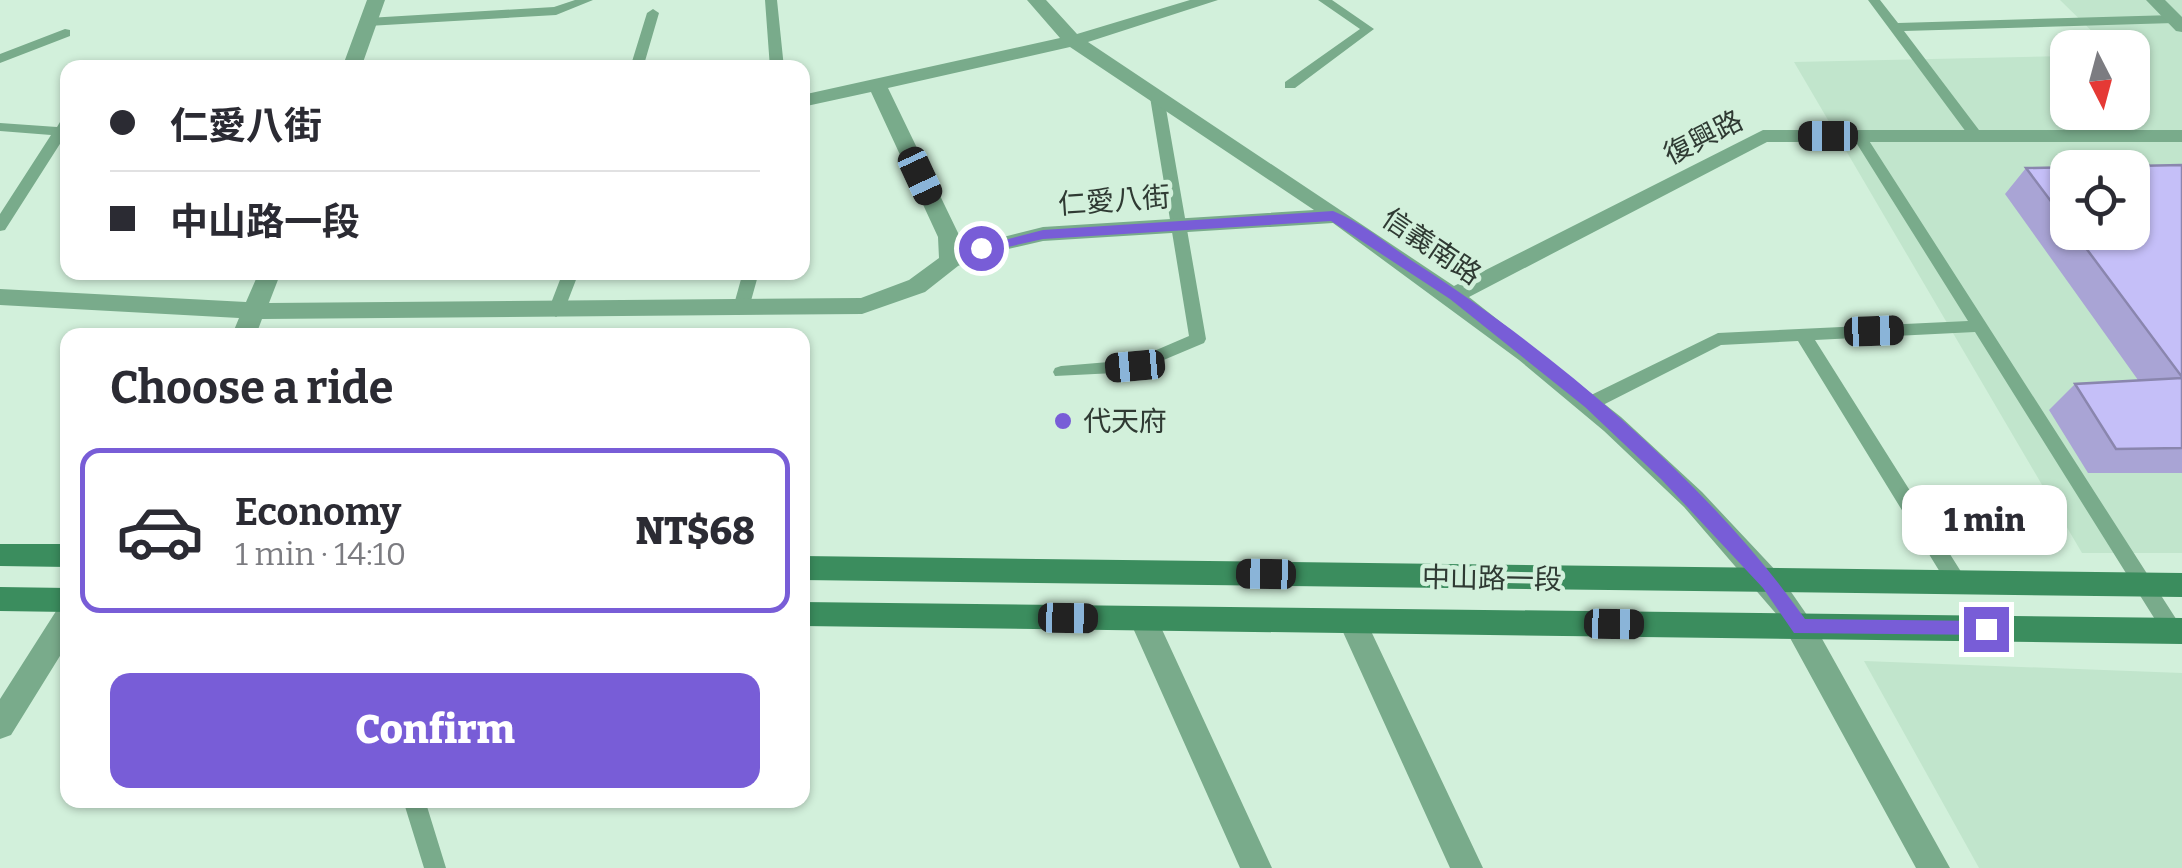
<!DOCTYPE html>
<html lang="en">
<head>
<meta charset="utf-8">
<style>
  :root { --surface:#fff; --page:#f2f2f3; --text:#2b2b33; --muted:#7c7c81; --line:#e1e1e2; --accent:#785dd7 }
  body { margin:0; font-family:Bitter,"Noto Sans TC",serif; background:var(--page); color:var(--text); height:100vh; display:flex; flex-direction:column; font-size:38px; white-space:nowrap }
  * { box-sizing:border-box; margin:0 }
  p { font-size:32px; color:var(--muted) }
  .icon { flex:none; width:55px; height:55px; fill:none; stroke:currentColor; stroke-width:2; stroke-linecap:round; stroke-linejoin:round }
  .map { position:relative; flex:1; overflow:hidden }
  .side { position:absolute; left:60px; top:328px; width:750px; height:480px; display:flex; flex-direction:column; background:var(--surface); border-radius:20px; box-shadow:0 2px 8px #0004 }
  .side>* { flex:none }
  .banner { position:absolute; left:60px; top:60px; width:750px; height:220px; border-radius:20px; box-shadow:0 2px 8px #0004; display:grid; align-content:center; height:220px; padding:0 50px; background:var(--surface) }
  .needle { width:65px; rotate:174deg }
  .fabs { position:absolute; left:2050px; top:30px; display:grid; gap:20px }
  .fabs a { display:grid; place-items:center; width:100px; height:100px; border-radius:20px; background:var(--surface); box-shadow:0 2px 8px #0004; font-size:50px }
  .end { position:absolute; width:45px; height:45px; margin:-22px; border:12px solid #785dd7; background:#fff; box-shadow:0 0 0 5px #fff }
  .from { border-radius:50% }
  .bubble { position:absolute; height:70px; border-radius:20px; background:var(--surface); box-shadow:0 2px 8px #0004; font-size:32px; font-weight:800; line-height:70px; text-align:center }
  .car { position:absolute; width:30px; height:60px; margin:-30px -15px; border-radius:12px; box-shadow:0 0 8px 2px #0007; background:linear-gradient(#222 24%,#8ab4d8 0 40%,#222 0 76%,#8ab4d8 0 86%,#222 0) }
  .banner b { display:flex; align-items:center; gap:35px; height:95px; font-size:38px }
  .banner b+b { border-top:2px solid var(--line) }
  .banner i { width:25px; height:25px; background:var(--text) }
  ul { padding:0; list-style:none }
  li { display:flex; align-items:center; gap:30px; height:165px; margin:0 20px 15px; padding:0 30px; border:5px solid transparent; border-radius:20px }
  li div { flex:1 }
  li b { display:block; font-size:38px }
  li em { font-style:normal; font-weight:800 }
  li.selected { border-color:var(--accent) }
  li>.icon { width:90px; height:90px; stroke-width:1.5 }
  h2 { padding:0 50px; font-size:45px; line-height:120px }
  .action { display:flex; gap:20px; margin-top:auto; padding:20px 50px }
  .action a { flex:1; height:115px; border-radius:20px; background:var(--accent); color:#fff; font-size:40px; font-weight:800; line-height:115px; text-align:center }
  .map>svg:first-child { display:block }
  .built { fill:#c1e5cc; fill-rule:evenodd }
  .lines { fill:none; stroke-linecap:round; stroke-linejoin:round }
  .lane { fill:#79ab8b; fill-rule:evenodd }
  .street { fill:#79ab8b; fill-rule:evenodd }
  .secondary { fill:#3b8d5e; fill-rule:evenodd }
  .wall { fill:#a9a4d5; fill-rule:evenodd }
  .building { fill:#c5bff8; stroke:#8a86ae; stroke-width:2.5 }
  .route { fill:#785dd7 }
  .poi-dot { fill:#785dd7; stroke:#d2f0db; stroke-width:4 }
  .labels { text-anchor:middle; stroke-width:9; stroke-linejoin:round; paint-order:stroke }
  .street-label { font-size:28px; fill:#2f3a33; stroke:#d2f0db }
  .poi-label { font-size:28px; fill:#2f3a33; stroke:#d2f0db; text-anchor:start }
</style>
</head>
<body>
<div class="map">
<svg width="2182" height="868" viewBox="0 0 2182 868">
  <rect width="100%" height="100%" fill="#d2f0db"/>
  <!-- built -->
  <path class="built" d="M 2060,0 L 2182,0 L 2182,553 L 2082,553 L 1794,62 L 2067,56 L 2068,112 L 2132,112 L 2132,48 L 2108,47 ZM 2068,168 L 2132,168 L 2132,232 L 2068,232 Z
    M 1864,661 L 2182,673 L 2182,868 L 1979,868 Z"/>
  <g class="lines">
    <!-- lane -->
    <path class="lane" d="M 575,0 L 593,0 L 556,15 L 368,26 L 362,22 L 368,18 L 554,7 Z
      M 765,0 L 777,0 L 784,68 L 770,68 Z
      M 1318,0 L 1332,0 L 1374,29 L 1295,88 L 1285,88 L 1285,82 L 1360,29 Z
      M 1868,0 L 1880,0 L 1898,23 L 2174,15 L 2180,19 L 2174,23 L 1904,31 L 1982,134 L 1984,137 L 1977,141 L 1972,140 Z
      M 653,9 L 659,13 L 643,68 L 630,68 L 647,13 Z
      M 65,29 L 70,30 L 70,36 L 0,63 L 0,54 Z
      M 1157,93 L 1164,97 L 1206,339 L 1204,343 L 1135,372 L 1055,376 L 1053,372 L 1055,368 L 1061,366 L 1133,360 L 1189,336 L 1150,97 Z
      M 68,116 L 68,136 L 65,136 L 5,230 L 0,231 L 0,214 L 51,135 L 0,131 L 0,123 L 57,127 L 63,117 Z
      M 1859,132 L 1866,136 L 2180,625 L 2180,637 L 2173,640 L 2166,637 L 1975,332 L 1815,340 L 1965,578 L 1968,584 L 1965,590 L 1958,592 L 1951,590 L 1798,341 L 1721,345 L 1597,408 L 1585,408 L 1582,403 L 1585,398 L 1718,333 L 1968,321 L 1852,136 Z
      M 563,272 L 579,272 L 564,311 L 556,317 L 548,311 Z
      M 743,272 L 759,272 L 749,308 L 741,314 L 733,308 Z
      M 403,800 L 425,800 L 446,868 L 424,868 Z"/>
    <!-- street -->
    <path class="street" d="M 367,0 L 385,0 L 361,68 L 342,68 Z
      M 1027,0 L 1046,0 L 1077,34 L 1190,0 L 1218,0 L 1088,42 L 1454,286 L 1763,130 L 2182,130 L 2182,142 L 1767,142 L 1469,297 L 1621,417 L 1702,492 L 1778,573 L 1816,628 L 1950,868 L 1916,868 L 1778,616 L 1684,507 L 1604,431 L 1519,360 L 1333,223 L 1043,241 L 986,254 L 958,266 L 925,292 L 862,314 L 262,319 L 256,335 L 232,335 L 239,318 L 0,305 L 0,289 L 246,302 L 259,272 L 281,272 L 269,303 L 861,298 L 909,280 L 939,258 L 938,237 L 871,92 L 802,107 L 802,95 L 1060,38 ZM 1070,47 L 1314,210 L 1043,227 L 960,248 L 960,237 L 888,88 Z
      M 2146,0 L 2165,0 L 2182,17 L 2182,32 L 2176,31 Z
      M 68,605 L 68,643 L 11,735 L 0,739 L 0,699 L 58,608 Z
      M 1143,607 L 1153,610 L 1272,868 L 1240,868 L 1129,619 L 1133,610 Z
      M 1352,609 L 1362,612 L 1483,868 L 1450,868 L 1338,621 L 1342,612 Z"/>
    <!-- secondary -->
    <path class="secondary" d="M 0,544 L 68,544 L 68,567 L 0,566 Z
      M 802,556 L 2182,573 L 2182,597 L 802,580 Z
      M 0,587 L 68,588 L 68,612 L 0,611 Z
      M 802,602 L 2182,618 L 2182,644 L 802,626 Z"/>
  </g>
  <!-- wall -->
  <path class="wall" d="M 2182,165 L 2182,473 L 2088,473 L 2049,410 L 2075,384 L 2138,380 L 2005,194 L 2026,168 ZM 2068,168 L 2132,232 L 2068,232 Z"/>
  <!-- building -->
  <path class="building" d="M 2182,165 L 2182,377 L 2074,232 L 2132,232 L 2132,168 L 2068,168 L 2068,224 L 2026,168 Z
    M 2182,378 L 2182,448 L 2116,449 L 2075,384 Z"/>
  <!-- route -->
  <path class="route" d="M 1333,211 C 1363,223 1391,247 1417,264 C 1555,353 1711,485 1805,619 L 1986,621 L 1993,623 L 1993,635 L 1794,633 L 1763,588 L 1661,479 L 1585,407 L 1450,299 L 1331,221 L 1043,239 L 981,253 L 974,248 L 1043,230 Z"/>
  <!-- markers -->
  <circle class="poi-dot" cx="1063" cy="421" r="10"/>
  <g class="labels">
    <!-- street labels -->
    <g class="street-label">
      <text transform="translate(1703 137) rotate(-27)" y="10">復興路</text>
      <text transform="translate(1114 200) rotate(-4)" y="10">仁愛八街</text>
      <text transform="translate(1432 246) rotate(34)" y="10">信義南路</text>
      <text transform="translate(1492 578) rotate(1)" y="10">中山路一段</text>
    </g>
    <!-- poi labels -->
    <g class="poi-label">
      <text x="1083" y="431">代天府</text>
    </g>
  </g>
</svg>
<div class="fabs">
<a><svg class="needle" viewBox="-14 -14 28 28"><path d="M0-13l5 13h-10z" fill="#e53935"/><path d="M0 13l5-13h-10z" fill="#7c7c81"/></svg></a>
<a><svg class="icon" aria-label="locate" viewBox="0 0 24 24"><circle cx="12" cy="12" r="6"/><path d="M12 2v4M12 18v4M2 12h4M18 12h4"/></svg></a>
</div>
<i class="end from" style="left:981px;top:248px"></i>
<i class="end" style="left:1986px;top:629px"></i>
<div class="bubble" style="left:1902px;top:485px;width:165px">1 min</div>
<i class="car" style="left:1828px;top:136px;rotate:270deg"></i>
<i class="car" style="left:920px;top:176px;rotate:155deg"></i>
<i class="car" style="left:1874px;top:331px;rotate:88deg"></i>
<i class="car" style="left:1135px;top:366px;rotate:265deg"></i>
<i class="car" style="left:1266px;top:574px;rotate:271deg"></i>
<i class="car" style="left:1068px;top:618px;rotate:91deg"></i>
<i class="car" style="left:1614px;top:624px;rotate:91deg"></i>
<div class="banner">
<b><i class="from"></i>仁愛八街</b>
<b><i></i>中山路一段</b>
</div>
<section class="side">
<h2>Choose a ride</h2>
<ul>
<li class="selected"><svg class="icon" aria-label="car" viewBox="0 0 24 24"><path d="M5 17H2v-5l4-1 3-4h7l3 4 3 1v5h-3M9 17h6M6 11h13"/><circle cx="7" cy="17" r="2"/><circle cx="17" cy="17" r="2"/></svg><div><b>Economy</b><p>1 min · 14:10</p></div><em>NT$68</em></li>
</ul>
<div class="action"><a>Confirm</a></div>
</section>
</div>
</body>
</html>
